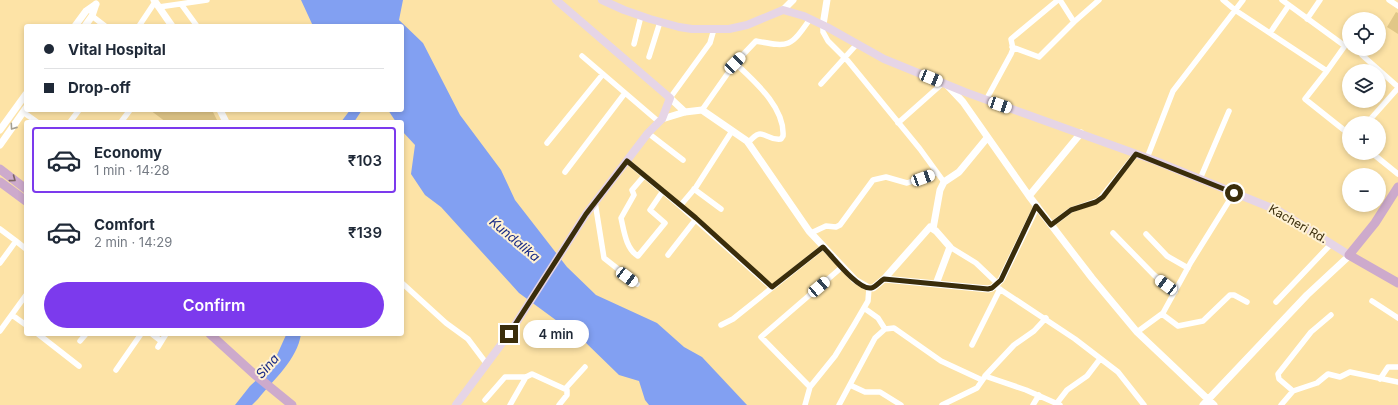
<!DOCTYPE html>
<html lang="en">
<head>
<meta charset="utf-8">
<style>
  :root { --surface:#fff; --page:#f2f2f3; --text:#1f2937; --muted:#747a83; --line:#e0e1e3; --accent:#7c3aed }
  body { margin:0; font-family:Inter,sans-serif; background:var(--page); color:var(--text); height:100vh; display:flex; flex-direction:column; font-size:15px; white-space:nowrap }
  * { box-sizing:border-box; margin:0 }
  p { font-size:13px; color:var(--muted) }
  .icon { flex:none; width:22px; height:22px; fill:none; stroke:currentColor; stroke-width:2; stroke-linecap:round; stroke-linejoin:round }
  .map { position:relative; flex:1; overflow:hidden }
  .sheet { position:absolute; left:24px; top:120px; width:380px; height:216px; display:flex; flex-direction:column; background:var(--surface); border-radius:4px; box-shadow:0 2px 6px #0003 }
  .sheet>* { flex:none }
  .banner { position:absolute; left:24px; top:24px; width:380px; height:88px; border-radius:4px; box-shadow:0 2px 6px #0003; display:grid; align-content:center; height:88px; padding:0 20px; background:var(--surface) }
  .fabs { position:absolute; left:1342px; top:12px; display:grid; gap:8px }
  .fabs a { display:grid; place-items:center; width:44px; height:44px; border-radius:50%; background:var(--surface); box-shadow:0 2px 6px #0003; font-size:20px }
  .end { position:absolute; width:18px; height:18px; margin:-9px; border:5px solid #3a2d0b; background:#fff; box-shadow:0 0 0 2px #fff }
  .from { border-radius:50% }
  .bubble { position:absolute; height:28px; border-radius:14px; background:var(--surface); box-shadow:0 2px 6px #0003; font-size:13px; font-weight:600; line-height:28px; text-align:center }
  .car { position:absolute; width:12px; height:24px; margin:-12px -6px; border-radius:5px; box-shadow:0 0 3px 1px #0007; background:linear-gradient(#fff 24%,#345 0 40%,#fff 0 76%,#345 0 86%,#fff 0) }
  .banner b { display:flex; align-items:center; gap:14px; height:38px; font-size:15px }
  .banner b+b { border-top:1px solid var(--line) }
  .banner i { width:10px; height:10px; background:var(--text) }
  ul { padding:7px 0 0; list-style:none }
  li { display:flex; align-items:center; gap:12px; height:66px; margin:0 8px 6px; padding:0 12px; border:2px solid transparent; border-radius:4px }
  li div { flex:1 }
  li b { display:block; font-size:15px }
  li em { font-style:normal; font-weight:600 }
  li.on { border-color:var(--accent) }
  li>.icon { width:36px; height:36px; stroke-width:1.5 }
  .action { display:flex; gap:8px; margin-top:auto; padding:8px 20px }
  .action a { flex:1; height:46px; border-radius:24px; background:var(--accent); color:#fff; font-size:16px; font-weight:600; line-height:46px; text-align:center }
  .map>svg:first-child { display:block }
  .green { fill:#e1c788 }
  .water { fill:#82a0f2 }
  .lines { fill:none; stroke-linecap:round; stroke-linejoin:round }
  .minor { stroke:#fff; stroke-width:5.5 }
  .tertiary { stroke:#fff; stroke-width:7 }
  .secondary { stroke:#e6d5e6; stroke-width:8 }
  .primary { stroke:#cdaacc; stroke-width:9 }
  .oneway { stroke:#a6a091 }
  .oneway2 { stroke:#7c6562 }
  .route { stroke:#3a2d0b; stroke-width:5 }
  .labels { text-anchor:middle; stroke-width:4; stroke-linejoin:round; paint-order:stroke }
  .street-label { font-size:12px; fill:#3a2d0b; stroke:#fff2d4 }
  .water-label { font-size:13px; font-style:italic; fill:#172985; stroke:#fff2d4 }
</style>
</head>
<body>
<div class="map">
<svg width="1398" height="405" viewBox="0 0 1398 405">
  <rect width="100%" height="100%" fill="#fde3a6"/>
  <!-- green -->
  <path class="green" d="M 1396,12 L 1398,13 L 1398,34 L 1387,27 Z
    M 150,110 L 212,110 L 218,122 L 166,122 Z"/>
  <!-- water -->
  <path class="water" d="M 301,0 L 403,0 L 399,20 L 423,43 L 460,115 L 501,170 L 515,200 L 567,267 L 596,295 L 657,323 L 684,347 L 702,357 L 747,405 L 649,405 L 645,400 L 639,381 L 619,375 L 583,340 L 519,293 L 441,207 L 425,195 L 411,174 L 415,145 L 402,131 L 402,122 L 396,122 L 388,110 L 402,110 L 402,26 L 313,26 Z
    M 350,110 L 362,110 L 354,122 L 341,122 Z
    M 301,334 C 297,360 274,379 258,399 L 252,405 L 235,405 L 250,386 L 272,366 L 286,335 Z"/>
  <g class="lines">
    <!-- minor -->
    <path class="minor" d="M 1060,0 L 1074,22 L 1099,0
      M 1223,0 L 1235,10 L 1327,71 L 1305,99 L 1349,134
      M 1282,0 L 1345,46
      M 1389,0 L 1398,6
      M 181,4 L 197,26
      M 159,7 L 207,0
      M 92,16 L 105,26
      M 1307,19 L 1320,0
      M 823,25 L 823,32 L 828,41 L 848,61 L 920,149 L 944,182
      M 139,26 L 155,2
      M 1270,33 L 1289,5
      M 634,44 L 641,16
      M 1012,47 L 1039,57 L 1074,22
      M 1362,55 L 1398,87
      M 582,56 L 659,122
      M 649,57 L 660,22
      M 735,63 C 754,81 785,107 783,136 L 781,139 C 763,141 764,124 748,143
      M 1327,71 L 1349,40
      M 821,84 L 857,44
      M 670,98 L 710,43 L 714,29
      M 986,100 L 1011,54 L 1013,49 L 1011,39 L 1058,0
      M 702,110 L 735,63 L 756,41 C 789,47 790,48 810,19
      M 23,112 L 37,122
      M 70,122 L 79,110
      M 121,122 L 130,110
      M 898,123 L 943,83
      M 1367,123 L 1398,88
      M 648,133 L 683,160
      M 547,143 L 603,74
      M 1372,153 L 1398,174
      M 1147,158 L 1173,91 L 1243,0
      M 627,161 L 680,206 L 696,187 L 732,131
      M 565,172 L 625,93
      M 644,176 L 632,190 L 634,195 L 621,218 C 624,231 626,249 638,256 L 665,223 L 650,210 L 663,191
      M 1200,179 L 1229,111
      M 694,189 L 721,209
      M 595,202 L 604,258 L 637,284
      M 680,206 L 771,287
      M 1051,225 L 1071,210 L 1099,200 L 1136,154
      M 0,229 L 16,241 L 0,263
      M 811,233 L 826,226 L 836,227 L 840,225 L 873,180 L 886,177 L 907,183 L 936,173
      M 1113,233 L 1154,275 L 1175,292
      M 1146,234 L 1167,256 L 1188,268
      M 16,241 L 26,249
      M 950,247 L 976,263 L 998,284
      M 668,255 L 696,219
      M 842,267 L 761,337 L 810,387 L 835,356 L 854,325 L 868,301 L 869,288
      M 402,283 L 446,323 L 468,339 L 486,363
      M 995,286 L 1075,339 L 1118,372 L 1144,405
      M 1372,301 L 1398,318
      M 1276,302 L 1331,244
      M 864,308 L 878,318 L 885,329
      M 1162,314 L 1178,326 L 1203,321 L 1230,295 L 1234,295 L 1247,302
      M 12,315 L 26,325
      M 1046,318 L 1034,331 L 1014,345 L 985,376 L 1026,390 L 1060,405
      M 721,325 L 733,319 L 823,247
      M 0,331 L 26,295
      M 1137,332 L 1163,313 L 1191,262 L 1234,193
      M 38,334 L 79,366
      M 152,334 L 161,341
      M 80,341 L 86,334
      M 972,345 L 1000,289
      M 158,347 L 166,334
      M 116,370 L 141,334
      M 1380,379 L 1388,367 L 1398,367
      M 850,385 L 865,392 L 880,392 L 901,405
      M 565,389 L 585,367
      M 1293,391 L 1317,383 L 1328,374 L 1340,377 L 1350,372 L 1398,382
      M 485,400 L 505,377 L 525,377
      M 1057,403 L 1067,390 L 1087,376 L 1100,359
      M 510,405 L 526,377 L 532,374 L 567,390 L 567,395 L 559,405
      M 805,405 L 810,387
      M 839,405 L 875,338 L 885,329 L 894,328 L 941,361 L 982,380
      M 942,405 L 977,388 L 984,378
      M 1033,405 L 1039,395
      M 1281,405 L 1293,391 L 1279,379 L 1278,374 L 1311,332 L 1331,315"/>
    <!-- tertiary -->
    <path class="tertiary" d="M 154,0 L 172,26
      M 783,10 L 793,0
      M 823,25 L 827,0
      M 75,26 L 86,11 L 96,4
      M 85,26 L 92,16 L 96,4
      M 947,85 L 963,102 L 1029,196 L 1092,278 L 1137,332 L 1214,405
      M 670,98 L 685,112
      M 220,110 L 226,122
      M 662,119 L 685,112 L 702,110 L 747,141 L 809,231 L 855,280 L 869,288 L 873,288 L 884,279 L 988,289 L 992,288 L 1001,280 L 1037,206
      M 0,130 L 26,94
      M 0,145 L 26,108
      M 1029,196 L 1081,133
      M 933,229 L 940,190 L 944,182 L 959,172 L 987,138
      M 884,279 L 930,227 L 936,231 L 950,247 L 936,284
      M 1203,405 L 1307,295 L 1349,256"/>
    <!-- secondary -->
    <path class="secondary" d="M 602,0 L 624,10 L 650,19 L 679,27 L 692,29 L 729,29 L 747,25 L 783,10 L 804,16 L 827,27 L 884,59 L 965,92 L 1156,161 L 1279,211 L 1349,255
      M 456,405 L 509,334 L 586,214 L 648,133 L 662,119 L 670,98 L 556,0"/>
    <!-- primary -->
    <path class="primary" d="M 0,169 L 26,189
      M 0,182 L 26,201
      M 1398,187 L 1375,223 L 1349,255 L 1398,283
      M 210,334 L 254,374 L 292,405"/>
  </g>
  <!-- one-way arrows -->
  <defs><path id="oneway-chevron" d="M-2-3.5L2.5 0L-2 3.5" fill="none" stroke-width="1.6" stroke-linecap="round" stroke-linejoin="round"/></defs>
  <use class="oneway" href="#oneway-chevron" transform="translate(13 127) rotate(125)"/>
  <use class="oneway2" href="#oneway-chevron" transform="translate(13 179) rotate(37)"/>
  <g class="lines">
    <!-- route -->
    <path class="route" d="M 509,334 L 586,214 L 627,161 L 696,218 L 772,287 L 823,247 C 832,256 858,290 871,288 C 876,287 880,281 884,279 L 988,289 L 992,288 L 1001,280 L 1036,206 L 1051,225 L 1071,210 L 1096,202 L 1103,197 L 1136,154 L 1234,193"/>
  </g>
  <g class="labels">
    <!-- street labels -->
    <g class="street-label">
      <text transform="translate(1298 224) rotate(30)" y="4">Kacheri Rd.</text>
    </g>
    <!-- water labels -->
    <g class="water-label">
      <text transform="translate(515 239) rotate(40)" y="5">Kundalika</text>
      <text transform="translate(267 366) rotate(-49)" y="5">Sina</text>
    </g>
  </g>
</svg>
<div class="fabs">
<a><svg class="icon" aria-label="locate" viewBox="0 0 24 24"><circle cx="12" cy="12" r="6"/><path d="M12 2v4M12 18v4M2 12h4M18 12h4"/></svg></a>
<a><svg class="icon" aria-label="layers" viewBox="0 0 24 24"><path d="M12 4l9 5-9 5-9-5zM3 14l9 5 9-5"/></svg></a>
<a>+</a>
<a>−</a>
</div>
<i class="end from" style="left:1234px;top:193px"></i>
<i class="end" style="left:509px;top:334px"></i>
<div class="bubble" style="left:523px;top:320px;width:66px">4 min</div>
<i class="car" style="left:735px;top:63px;rotate:44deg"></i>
<i class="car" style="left:931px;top:78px;rotate:112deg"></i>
<i class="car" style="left:1000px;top:105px;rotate:109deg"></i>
<i class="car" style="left:923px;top:178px;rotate:70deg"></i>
<i class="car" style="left:627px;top:277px;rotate:127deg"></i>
<i class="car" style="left:1166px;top:285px;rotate:307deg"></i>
<i class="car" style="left:819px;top:287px;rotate:49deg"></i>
<div class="banner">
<b><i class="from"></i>Vital Hospital</b>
<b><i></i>Drop-off</b>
</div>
<section class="sheet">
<ul>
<li class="on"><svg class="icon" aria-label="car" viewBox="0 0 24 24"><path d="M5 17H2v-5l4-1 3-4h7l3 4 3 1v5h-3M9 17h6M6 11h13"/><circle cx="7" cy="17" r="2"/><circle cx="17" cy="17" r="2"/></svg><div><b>Economy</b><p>1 min · 14:28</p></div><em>₹103</em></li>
<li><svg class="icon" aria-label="car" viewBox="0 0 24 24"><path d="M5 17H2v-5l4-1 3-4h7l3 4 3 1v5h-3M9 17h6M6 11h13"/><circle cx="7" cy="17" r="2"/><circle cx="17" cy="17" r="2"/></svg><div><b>Comfort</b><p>2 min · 14:29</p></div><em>₹139</em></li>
</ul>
<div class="action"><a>Confirm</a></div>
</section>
</div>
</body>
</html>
